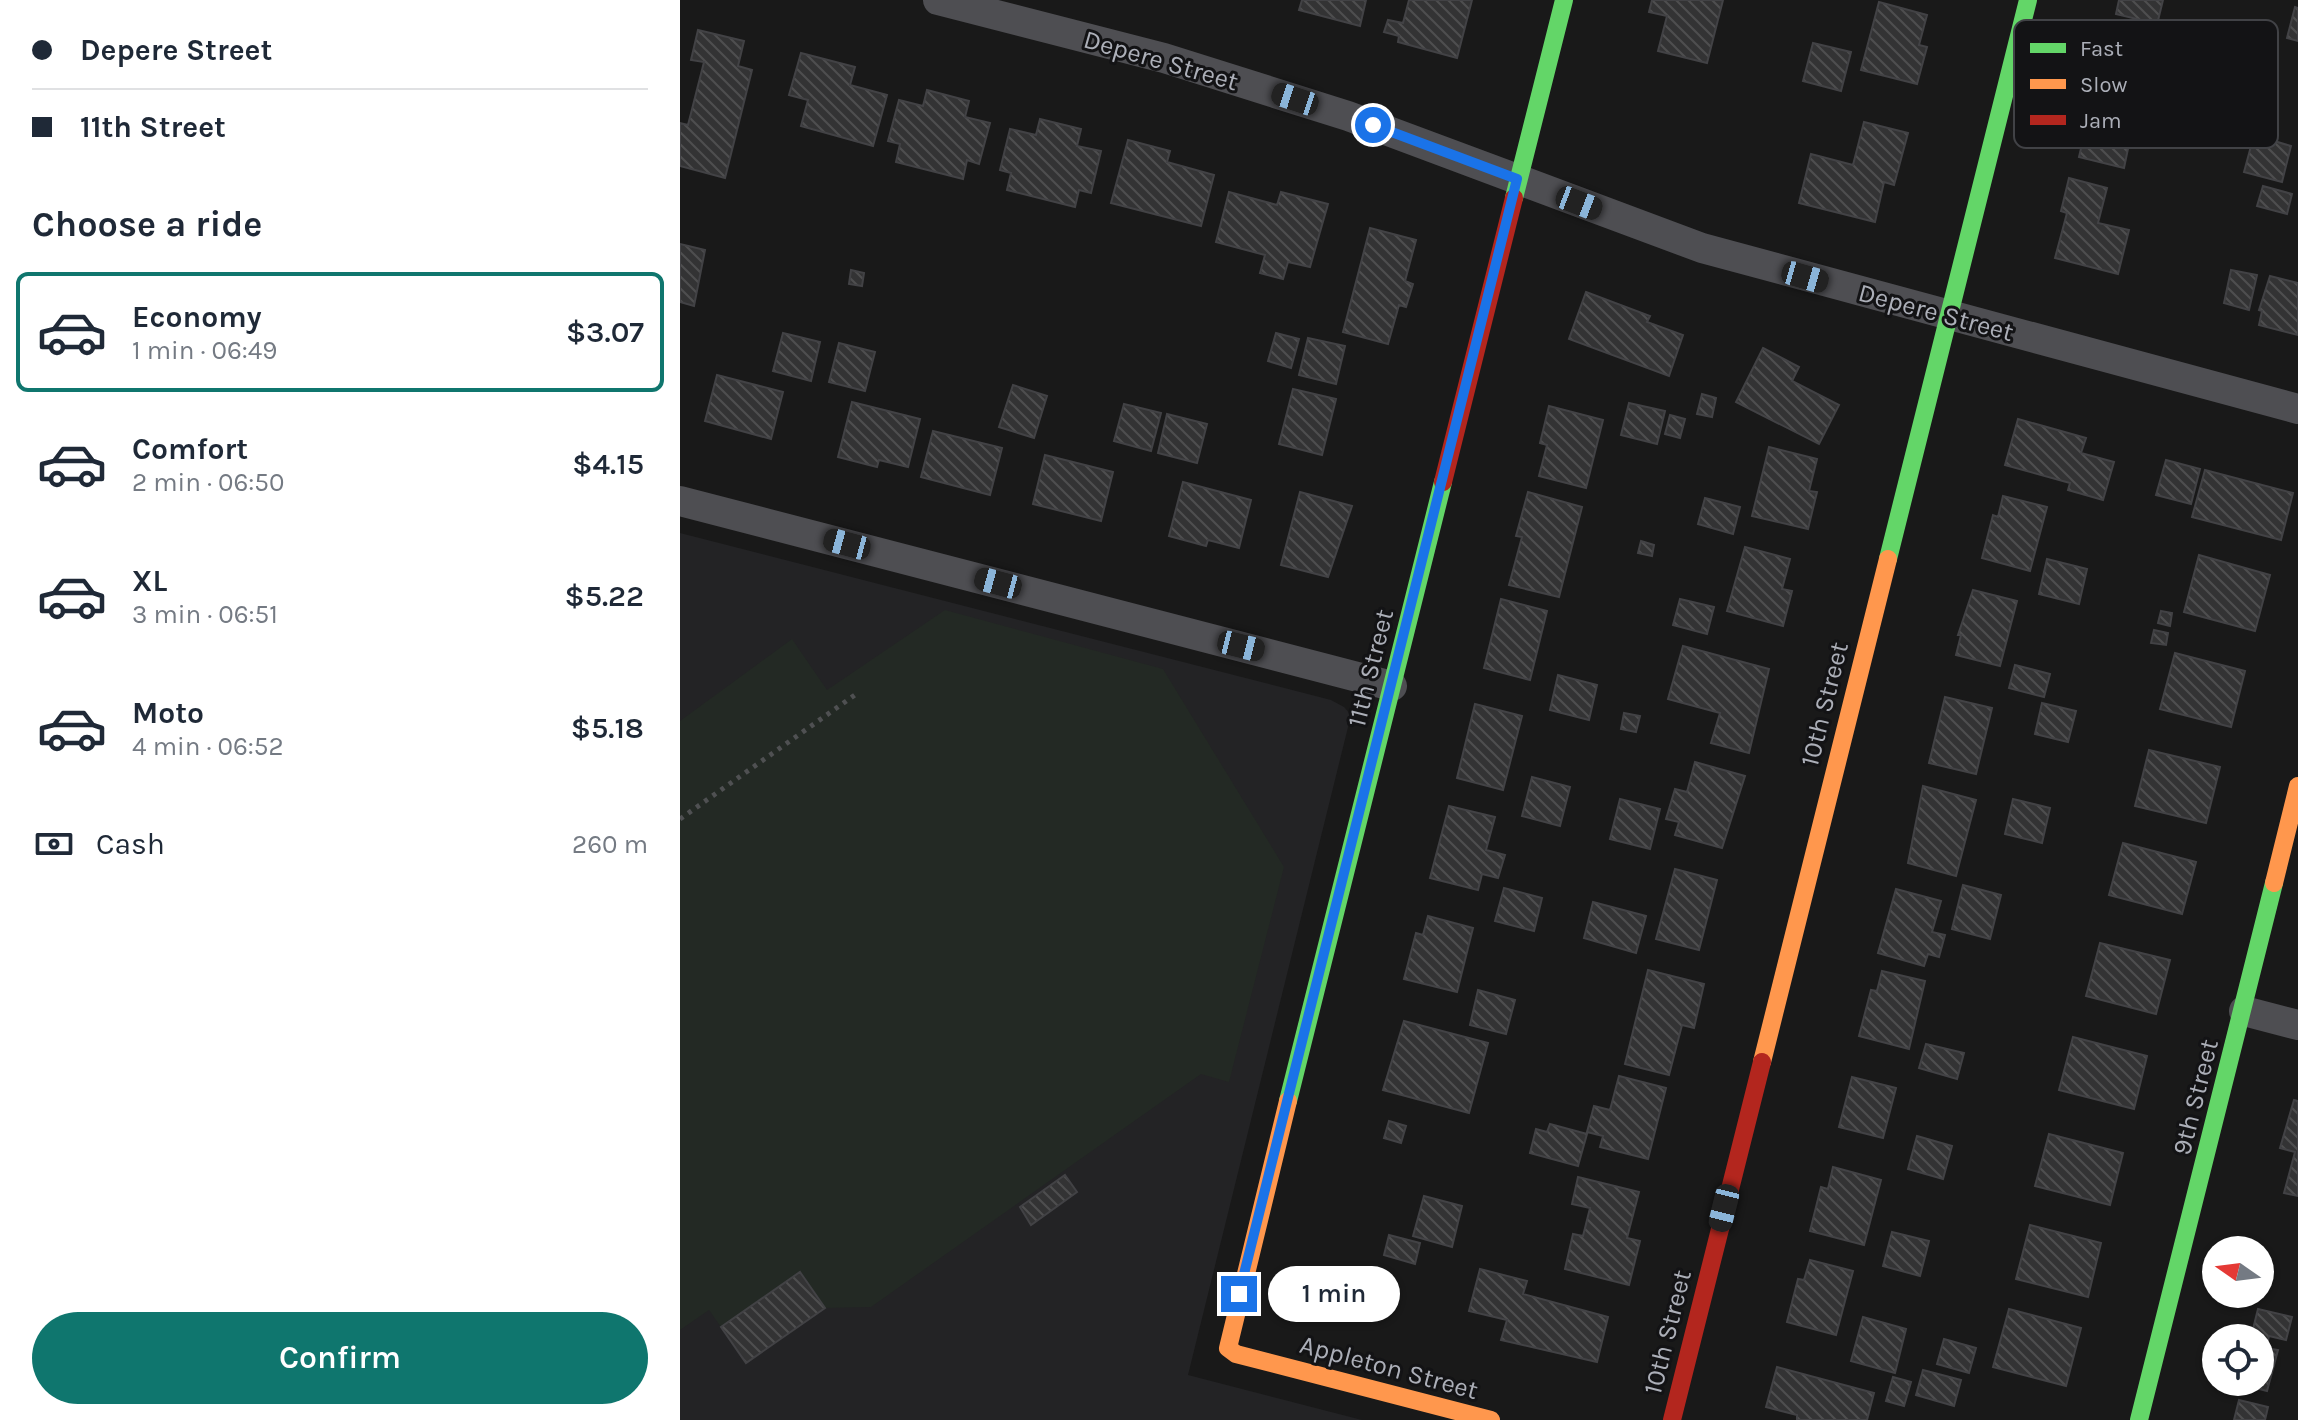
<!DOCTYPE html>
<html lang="en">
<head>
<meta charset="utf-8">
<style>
  :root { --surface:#fff; --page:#f6f6f7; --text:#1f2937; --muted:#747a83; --line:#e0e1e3; --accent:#0f766e }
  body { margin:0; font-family:Karla,sans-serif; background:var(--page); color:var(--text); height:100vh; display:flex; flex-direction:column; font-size:30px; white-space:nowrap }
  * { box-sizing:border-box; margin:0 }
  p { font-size:26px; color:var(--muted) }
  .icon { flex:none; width:44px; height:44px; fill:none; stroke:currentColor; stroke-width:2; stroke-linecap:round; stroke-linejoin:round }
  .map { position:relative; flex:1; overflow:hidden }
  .panel { display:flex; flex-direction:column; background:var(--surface); width:680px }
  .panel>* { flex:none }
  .top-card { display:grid; align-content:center; height:176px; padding:0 32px; background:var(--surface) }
  .needle { width:52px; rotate:284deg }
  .buttons { position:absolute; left:1522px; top:1236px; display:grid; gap:16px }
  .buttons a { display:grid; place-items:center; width:72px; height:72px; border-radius:50%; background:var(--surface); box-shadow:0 2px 6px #0004; font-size:40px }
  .end { position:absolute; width:36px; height:36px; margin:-18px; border:10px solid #1a73e8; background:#fff; box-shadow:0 0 0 4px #fff }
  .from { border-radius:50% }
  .bubble { position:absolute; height:56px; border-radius:28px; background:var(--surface); box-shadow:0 2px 6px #0004; font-size:26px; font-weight:600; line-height:56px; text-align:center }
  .car { position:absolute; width:24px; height:48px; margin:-24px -12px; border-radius:10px; box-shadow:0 0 6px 2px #0007; background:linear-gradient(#222 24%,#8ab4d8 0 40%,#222 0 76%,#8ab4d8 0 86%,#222 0) }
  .top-card b { display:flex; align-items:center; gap:28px; height:76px; font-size:30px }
  .top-card b+b { border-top:2px solid var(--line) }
  .top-card i { width:20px; height:20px; background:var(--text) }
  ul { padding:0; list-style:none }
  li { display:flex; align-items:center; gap:24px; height:120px; margin:0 16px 12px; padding:0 16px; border:4px solid transparent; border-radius:12px }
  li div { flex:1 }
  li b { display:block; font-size:30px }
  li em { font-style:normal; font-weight:600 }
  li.current { border-color:var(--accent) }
  li>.icon { width:72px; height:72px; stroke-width:1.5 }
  h2 { padding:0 32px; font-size:36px; line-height:96px }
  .pay { display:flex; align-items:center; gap:20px; height:88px; padding:0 32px; font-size:30px }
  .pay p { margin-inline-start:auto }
  .cta { display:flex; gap:16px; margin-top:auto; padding:16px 32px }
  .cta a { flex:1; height:92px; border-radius:48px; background:var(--accent); color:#fff; font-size:32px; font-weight:600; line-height:92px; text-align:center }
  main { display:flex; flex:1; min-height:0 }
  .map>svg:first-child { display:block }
  .built { fill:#232325 }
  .garden { fill:#232924 }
  .building { fill:url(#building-back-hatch); stroke:#424245; stroke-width:2 }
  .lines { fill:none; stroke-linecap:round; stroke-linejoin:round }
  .path { stroke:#4f5052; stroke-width:5; stroke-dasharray:4 6; stroke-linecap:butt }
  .street { stroke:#4e4e52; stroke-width:30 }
  .fast { stroke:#63d668; stroke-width:18 }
  .slow { stroke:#ff974d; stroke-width:18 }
  .jam { stroke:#b3261e; stroke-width:18 }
  .route { stroke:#1a73e8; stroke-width:10 }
  .labels { text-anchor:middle; stroke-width:6; stroke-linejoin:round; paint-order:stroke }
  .street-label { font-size:26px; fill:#acafb8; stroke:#131315 }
  .key { fill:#131315; stroke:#414246; stroke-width:2 }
  .key-label { font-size:22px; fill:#acafb8 }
</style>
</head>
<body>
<main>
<section class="panel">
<div class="top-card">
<b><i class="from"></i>Depere Street</b>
<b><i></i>11th Street</b>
</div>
<h2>Choose a ride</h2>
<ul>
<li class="current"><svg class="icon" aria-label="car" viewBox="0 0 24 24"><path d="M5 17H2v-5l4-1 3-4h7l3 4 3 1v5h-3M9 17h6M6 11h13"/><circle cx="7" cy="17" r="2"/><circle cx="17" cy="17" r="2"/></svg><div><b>Economy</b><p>1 min · 06:49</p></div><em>$3.07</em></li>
<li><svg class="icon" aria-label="car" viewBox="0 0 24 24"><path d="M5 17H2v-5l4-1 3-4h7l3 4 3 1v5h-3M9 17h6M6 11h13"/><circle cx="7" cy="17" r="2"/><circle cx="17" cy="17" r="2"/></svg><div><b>Comfort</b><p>2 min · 06:50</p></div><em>$4.15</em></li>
<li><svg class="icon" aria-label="car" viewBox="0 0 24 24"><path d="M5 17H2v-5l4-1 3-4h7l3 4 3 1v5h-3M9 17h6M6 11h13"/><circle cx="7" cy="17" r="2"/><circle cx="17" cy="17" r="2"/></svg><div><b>XL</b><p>3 min · 06:51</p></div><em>$5.22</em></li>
<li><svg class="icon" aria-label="car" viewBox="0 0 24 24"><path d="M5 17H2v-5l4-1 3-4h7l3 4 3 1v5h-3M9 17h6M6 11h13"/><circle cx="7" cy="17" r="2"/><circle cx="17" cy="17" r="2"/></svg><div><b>Moto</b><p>4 min · 06:52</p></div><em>$5.18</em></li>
</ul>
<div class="pay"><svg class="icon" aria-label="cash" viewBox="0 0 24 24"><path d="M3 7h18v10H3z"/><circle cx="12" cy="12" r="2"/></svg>Cash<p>260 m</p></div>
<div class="cta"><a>Confirm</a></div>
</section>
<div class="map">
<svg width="1618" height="1420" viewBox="0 0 1618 1420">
  <defs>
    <pattern id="building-back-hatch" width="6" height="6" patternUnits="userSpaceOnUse" patternTransform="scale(2)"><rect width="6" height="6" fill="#333334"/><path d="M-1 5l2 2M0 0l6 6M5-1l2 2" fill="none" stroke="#4e4e4f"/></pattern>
  </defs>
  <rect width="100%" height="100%" fill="#191919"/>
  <!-- built -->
  <path class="built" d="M 0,533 L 651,700 L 664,707 L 671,715 L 508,1375 L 682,1420 L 0,1420 Z"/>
  <!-- garden -->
  <path class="garden" d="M 265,610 L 483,669 L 604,867 L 549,1082 L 521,1074 L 191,1307 L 145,1308 L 66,1363 L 29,1310 L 0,1330 L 0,721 L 112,639 L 147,690 Z"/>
  <!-- building -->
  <path class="building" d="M 622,0 L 686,0 L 680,26 L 619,10 Z
    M 729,0 L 792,0 L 777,58 L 718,42 L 719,36 L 704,32 L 708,20 L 723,23 Z
    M 972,0 L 1043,0 L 1027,63 L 978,51 L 987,16 L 969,12 Z
    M 1439,0 L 1483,0 L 1473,41 L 1457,36 L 1461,20 L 1436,14 Z
    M 1199,2 L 1247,15 L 1239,45 L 1247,47 L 1237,84 L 1181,70 Z
    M 1615,7 L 1618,8 L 1618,41 L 1607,38 Z
    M 18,30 L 64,41 L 58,66 L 72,70 L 45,178 L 0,166 L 0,123 L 8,125 L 24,62 L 11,60 Z
    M 1133,43 L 1171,52 L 1161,91 L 1123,81 Z
    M 121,53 L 175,67 L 170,85 L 207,95 L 193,146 L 121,126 L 128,100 L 109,95 Z
    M 1421,62 L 1464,72 L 1444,168 L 1399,157 Z
    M 247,90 L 289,101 L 285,117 L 310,123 L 299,164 L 287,160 L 283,179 L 216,162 L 220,144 L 208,141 L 219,100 L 243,106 Z
    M 360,119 L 401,129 L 397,146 L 421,151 L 411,193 L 399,190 L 395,207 L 327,190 L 331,173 L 320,170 L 330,129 L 356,135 Z
    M 1184,122 L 1228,133 L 1214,185 L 1204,182 L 1195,222 L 1119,203 L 1131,154 L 1173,165 Z
    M 1574,135 L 1611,146 L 1602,182 L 1564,172 Z
    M 448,140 L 490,151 L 487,162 L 534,175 L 521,226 L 431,203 Z
    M 1389,178 L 1427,188 L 1418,223 L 1449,230 L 1438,274 L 1375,258 L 1387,213 L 1381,211 Z
    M 1583,186 L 1612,194 L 1607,214 L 1577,206 Z
    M 549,192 L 597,205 L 601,192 L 648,204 L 630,267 L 608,262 L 603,279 L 580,273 L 585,255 L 536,242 Z
    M 690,228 L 736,240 L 725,281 L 733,284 L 726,307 L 719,305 L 708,344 L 663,332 Z
    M 0,244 L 25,250 L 14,306 L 0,302 Z
    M 171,270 L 184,273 L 182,286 L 169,284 Z
    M 1551,270 L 1577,275 L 1569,310 L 1544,303 Z
    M 1590,276 L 1618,283 L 1618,335 L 1579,325 L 1582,311 L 1579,310 Z
    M 906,292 L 970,316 L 967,322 L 1003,335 L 989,376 L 889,339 Z
    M 103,333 L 140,342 L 131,381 L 93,371 Z
    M 596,333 L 619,339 L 611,368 L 588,361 Z
    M 628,338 L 665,346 L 656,384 L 619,375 Z
    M 159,343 L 195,352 L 185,391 L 149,382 Z
    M 1083,348 L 1119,367 L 1112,381 L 1159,405 L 1139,444 L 1056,402 Z
    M 37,375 L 103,392 L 91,439 L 25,421 Z
    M 333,385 L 367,396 L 354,438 L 319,427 Z
    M 613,389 L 656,399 L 642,455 L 599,444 Z
    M 1022,394 L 1036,398 L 1032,417 L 1017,414 Z
    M 172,402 L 240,419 L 228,467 L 199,460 L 197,467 L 158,457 Z
    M 949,403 L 985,411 L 977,444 L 941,435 Z
    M 444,404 L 481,413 L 471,451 L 434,441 Z
    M 869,406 L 923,420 L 906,488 L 859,476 L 867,445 L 860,443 Z
    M 487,414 L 527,424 L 517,463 L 478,453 Z
    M 990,415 L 1005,419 L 1000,438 L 985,434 Z
    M 1338,419 L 1406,438 L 1401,453 L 1434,462 L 1423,500 L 1388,490 L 1390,483 L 1325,465 Z
    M 253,431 L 322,448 L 310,495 L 241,477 Z
    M 1089,447 L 1137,459 L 1129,491 L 1137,492 L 1128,529 L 1072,516 Z
    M 365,455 L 433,472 L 421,521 L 353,504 Z
    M 1486,460 L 1520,469 L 1511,504 L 1476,495 Z
    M 1525,470 L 1613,493 L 1601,540 L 1512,517 Z
    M 503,482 L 571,500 L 559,548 L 528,540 L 526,546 L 489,536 Z
    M 620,492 L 672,506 L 648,577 L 601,565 Z
    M 848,492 L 902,507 L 879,597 L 829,585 L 842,537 L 836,536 Z
    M 1323,496 L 1367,507 L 1350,571 L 1302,558 L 1313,515 L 1318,517 Z
    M 1025,498 L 1060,507 L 1053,534 L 1018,524 Z
    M 961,541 L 974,545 L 972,556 L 958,553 Z
    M 1065,547 L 1110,559 L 1102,589 L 1112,591 L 1103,626 L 1047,611 Z
    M 1519,555 L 1590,575 L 1575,631 L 1504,612 Z
    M 1367,559 L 1407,569 L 1399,604 L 1359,594 Z
    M 1293,590 L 1337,601 L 1320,666 L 1276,655 L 1281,635 L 1278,635 Z
    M 821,599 L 867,611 L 850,680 L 804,668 Z
    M 1000,599 L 1034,607 L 1027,634 L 993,625 Z
    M 1481,611 L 1492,613 L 1490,626 L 1478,623 Z
    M 1474,630 L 1488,633 L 1486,645 L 1471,643 Z
    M 1003,646 L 1089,669 L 1069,753 L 1031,743 L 1040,713 L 988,699 Z
    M 1495,653 L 1565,671 L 1551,727 L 1480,709 Z
    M 1335,665 L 1370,674 L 1364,697 L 1329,688 Z
    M 878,675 L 917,685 L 909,720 L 870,710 Z
    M 1265,697 L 1312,708 L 1296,774 L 1249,763 Z
    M 1362,703 L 1396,711 L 1388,742 L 1355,734 Z
    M 795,704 L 842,716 L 823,790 L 777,778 Z
    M 944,713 L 960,716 L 956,732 L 941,729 Z
    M 1469,750 L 1540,767 L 1526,823 L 1455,806 Z
    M 1015,762 L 1065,776 L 1042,848 L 995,835 L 999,822 L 986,819 L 995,789 L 1007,792 Z
    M 852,777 L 890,787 L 880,826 L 842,816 Z
    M 1243,786 L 1296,800 L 1276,876 L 1228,863 Z
    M 940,799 L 980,809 L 970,849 L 930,839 Z
    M 1333,799 L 1370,808 L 1362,843 L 1325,834 Z
    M 769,806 L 815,817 L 806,850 L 825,855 L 818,878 L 802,874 L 798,890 L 750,878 Z
    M 1443,843 L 1516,862 L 1502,914 L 1429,895 Z
    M 995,869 L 1037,880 L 1019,950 L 976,939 Z
    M 1283,885 L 1321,895 L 1310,939 L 1272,929 Z
    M 824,888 L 862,898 L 854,931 L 815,921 Z
    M 1216,889 L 1261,901 L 1252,932 L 1265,935 L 1259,957 L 1248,954 L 1244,966 L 1198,953 Z
    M 913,902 L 966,916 L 956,953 L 904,938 Z
    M 748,916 L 793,928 L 777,992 L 724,979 L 736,933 L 743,935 Z
    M 1420,943 L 1490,960 L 1476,1014 L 1406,996 Z
    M 968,970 L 1024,984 L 1014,1028 L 1002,1025 L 989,1075 L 945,1064 Z
    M 1202,971 L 1245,981 L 1229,1049 L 1179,1036 L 1191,990 L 1197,991 Z
    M 798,990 L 835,1000 L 826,1034 L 790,1025 Z
    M 724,1021 L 808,1043 L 789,1113 L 703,1090 Z
    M 1393,1037 L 1467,1056 L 1454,1109 L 1379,1090 Z
    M 1246,1044 L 1284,1053 L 1277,1079 L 1239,1068 Z
    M 939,1076 L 986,1088 L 968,1159 L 920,1147 L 923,1136 L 907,1132 L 914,1106 L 930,1110 Z
    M 1172,1077 L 1216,1088 L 1203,1138 L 1159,1127 Z
    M 1614,1100 L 1618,1101 L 1618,1196 L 1604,1193 L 1615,1152 L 1600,1148 Z
    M 709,1121 L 726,1126 L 721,1143 L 704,1138 Z
    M 870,1124 L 907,1134 L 898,1166 L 850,1153 L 856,1129 L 867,1132 Z
    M 1369,1134 L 1443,1153 L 1430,1205 L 1355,1186 Z
    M 1237,1136 L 1272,1146 L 1263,1179 L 1228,1169 Z
    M 1153,1167 L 1201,1180 L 1184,1245 L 1130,1231 L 1141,1187 L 1148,1189 Z
    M 385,1175 L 397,1192 L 351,1225 L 340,1207 Z
    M 898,1177 L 959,1192 L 947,1238 L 960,1241 L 949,1285 L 885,1269 L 893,1234 L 903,1236 L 910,1208 L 892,1204 Z
    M 744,1196 L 782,1206 L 772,1247 L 733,1236 Z
    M 1350,1225 L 1421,1243 L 1408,1297 L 1336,1279 Z
    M 1212,1232 L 1249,1241 L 1240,1276 L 1203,1266 Z
    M 709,1235 L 740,1243 L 735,1264 L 704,1255 Z
    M 1130,1260 L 1173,1271 L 1156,1335 L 1107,1322 L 1118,1279 L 1124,1280 Z
    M 800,1269 L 847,1281 L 843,1294 L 928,1317 L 917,1362 L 821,1340 L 827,1320 L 789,1311 Z
    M 120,1272 L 145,1308 L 66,1363 L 41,1327 Z
    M 1329,1309 L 1401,1328 L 1386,1386 L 1313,1367 Z
    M 1578,1309 L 1612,1317 L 1606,1340 L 1589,1336 L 1586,1348 L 1598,1350 L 1587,1391 L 1552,1382 L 1580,1382 L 1580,1338 L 1573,1338 L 1572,1333 Z
    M 1183,1317 L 1226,1329 L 1215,1373 L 1171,1361 Z
    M 1264,1339 L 1296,1348 L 1289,1373 L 1257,1364 Z
    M 1097,1367 L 1194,1393 L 1187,1420 L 1117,1420 L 1117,1415 L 1086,1407 Z
    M 1243,1370 L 1281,1380 L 1274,1406 L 1236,1395 Z
    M 1213,1377 L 1231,1382 L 1224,1406 L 1206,1401 Z
    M 1559,1400 L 1588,1407 L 1585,1420 L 1554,1420 Z"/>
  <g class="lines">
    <!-- path -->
    <path class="path" d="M 0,819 L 179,692"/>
    <!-- street -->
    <path class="street" d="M 258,0 L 484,58 L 668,116 L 1022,248 L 1618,409
      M 0,501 L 712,686
      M 1564,1011 L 1618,1025"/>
    <!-- fast -->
    <path class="fast" d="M 834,198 L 884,0
      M 1208,559 L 1348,0
      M 608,1101 L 763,482
      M 1459,1420 L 1594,883"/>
    <!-- slow -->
    <path class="slow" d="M 1594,883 L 1618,786
      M 1082,1062 L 1208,559
      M 608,1101 L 548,1348 L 556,1354 L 811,1420"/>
    <!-- jam -->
    <path class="jam" d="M 763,482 L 834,198
      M 992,1420 L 1082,1062"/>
  </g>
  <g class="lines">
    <!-- route -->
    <path class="route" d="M 559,1294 L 837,179 L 693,125"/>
  </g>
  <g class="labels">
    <!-- street labels -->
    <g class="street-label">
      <text transform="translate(481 60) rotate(16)" y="9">Depere Street</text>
      <text transform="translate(1256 312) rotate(15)" y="9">Depere Street</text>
      <text transform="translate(690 668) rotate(-76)" y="9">11th Street</text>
      <text transform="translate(1144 704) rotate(-76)" y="9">10th Street</text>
      <text transform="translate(1515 1097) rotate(-76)" y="9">9th Street</text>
      <text transform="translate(987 1332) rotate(-76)" y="9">10th Street</text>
      <text transform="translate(709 1367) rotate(15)" y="9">Appleton Street</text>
    </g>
  </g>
  <!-- legend -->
  <rect x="1334" y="20" width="264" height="128" rx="12" class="key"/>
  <rect x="1350" y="43" width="36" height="10" fill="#63d668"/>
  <rect x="1350" y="79" width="36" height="10" fill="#ff974d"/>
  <rect x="1350" y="115" width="36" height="10" fill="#b3261e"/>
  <g class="key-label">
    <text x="1400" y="56">Fast</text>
    <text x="1400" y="92">Slow</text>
    <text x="1400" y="128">Jam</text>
  </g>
</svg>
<div class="buttons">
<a><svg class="needle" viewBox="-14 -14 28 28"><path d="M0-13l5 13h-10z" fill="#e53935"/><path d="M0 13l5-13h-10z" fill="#747a83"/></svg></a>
<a><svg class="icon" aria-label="locate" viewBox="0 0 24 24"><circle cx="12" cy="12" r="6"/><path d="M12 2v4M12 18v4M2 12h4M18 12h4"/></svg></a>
</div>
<i class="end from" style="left:693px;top:125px"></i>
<i class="end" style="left:559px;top:1294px"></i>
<div class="bubble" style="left:588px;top:1266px;width:132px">1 min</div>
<i class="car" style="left:615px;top:99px;rotate:288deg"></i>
<i class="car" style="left:899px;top:203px;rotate:111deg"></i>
<i class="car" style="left:1125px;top:277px;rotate:106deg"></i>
<i class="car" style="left:167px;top:544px;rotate:285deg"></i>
<i class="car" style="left:318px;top:583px;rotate:285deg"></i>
<i class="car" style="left:561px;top:646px;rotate:104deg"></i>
<i class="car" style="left:1044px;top:1208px;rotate:194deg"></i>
</div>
</main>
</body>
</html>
